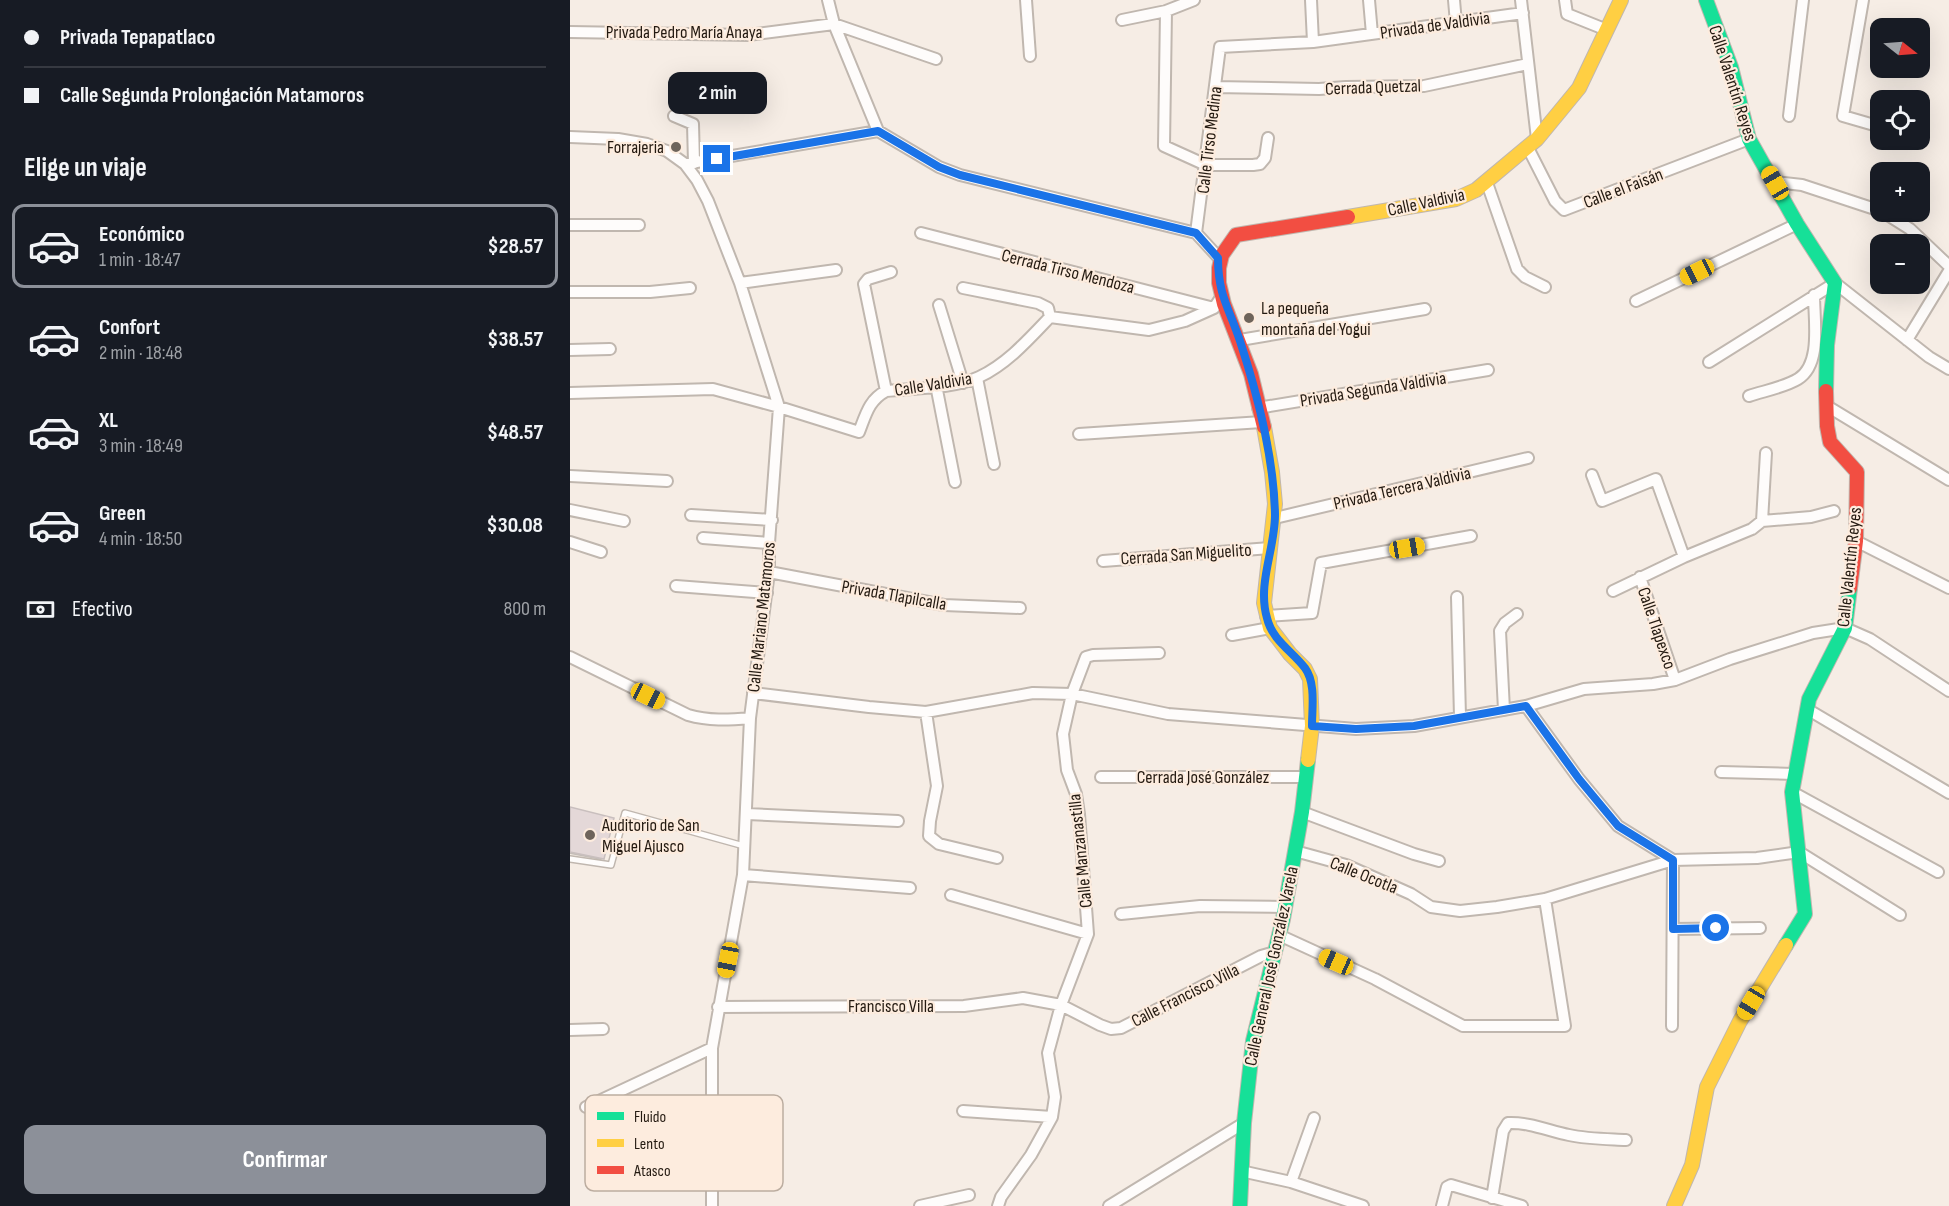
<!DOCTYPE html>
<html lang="es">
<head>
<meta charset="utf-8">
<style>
  :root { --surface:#171b24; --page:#20242c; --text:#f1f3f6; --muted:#9ea1a6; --line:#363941; --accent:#8c9099 }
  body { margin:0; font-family:"Sofia Sans Condensed",sans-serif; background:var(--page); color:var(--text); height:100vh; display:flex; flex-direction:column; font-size:22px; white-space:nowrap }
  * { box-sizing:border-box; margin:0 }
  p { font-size:20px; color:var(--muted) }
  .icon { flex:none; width:33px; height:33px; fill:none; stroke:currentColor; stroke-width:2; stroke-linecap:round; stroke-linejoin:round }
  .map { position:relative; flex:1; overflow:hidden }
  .details { display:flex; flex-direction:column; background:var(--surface); width:570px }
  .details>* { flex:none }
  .banner { display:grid; align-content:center; height:132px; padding:0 24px; background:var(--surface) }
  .needle { width:39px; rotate:107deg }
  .tools { position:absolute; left:1300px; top:18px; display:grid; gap:12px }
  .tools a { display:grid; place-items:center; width:60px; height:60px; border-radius:12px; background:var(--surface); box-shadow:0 6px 24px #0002; font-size:30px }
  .end { position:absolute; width:27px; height:27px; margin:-14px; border:8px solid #1a73e8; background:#fff; box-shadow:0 0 0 3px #fff }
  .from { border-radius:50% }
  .bubble { position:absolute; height:42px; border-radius:12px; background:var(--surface); box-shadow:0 6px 24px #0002; font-size:20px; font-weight:700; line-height:42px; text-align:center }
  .car { position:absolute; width:18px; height:36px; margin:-18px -9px; border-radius:8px; box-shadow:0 0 4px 2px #0007; background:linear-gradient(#f5c518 24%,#345 0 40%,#f5c518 0 76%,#345 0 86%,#f5c518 0) }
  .banner b { display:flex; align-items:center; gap:21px; height:57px; font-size:22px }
  .banner b+b { border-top:2px solid var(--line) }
  .banner i { width:15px; height:15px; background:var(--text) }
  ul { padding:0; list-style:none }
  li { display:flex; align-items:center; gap:18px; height:84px; margin:0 12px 9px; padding:0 12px; border:3px solid transparent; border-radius:12px }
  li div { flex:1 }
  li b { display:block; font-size:22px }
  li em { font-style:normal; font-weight:700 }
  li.active { border-color:var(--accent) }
  li>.icon { width:54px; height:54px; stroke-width:1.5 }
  h2 { padding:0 24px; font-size:27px; line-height:72px }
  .pay { display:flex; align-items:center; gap:15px; height:66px; padding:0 24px; font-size:22px }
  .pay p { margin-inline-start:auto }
  .cta { display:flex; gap:12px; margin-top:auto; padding:12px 24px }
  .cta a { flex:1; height:69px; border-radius:12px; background:var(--accent); color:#fff; font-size:24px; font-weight:700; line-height:69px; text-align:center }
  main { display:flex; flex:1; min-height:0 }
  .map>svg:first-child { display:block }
  .shadow { fill:#0003 }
  .building { fill:#e4d8d8; stroke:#c9bfbe; stroke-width:1.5 }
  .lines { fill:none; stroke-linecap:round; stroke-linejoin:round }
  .lane-casing { stroke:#c0b7af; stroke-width:8 }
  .street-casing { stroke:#c0b7af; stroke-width:14 }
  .fast-casing { stroke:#c0b7af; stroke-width:16 }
  .slow-casing { stroke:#c0b7af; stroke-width:16 }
  .jam-casing { stroke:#c0b7af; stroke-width:16 }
  .lane { stroke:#fefcfb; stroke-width:5 }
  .street { stroke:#fefcfb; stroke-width:10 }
  .fast { stroke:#16e098; stroke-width:14 }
  .slow { stroke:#ffcf43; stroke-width:14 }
  .jam { stroke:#f24e42; stroke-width:14 }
  .route { stroke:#1a73e8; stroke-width:8 }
  .poi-dot { fill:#6e645b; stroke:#fdecde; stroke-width:2 }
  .labels { text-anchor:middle; stroke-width:4.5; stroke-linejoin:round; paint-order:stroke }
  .street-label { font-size:18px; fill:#241a11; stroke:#fdecde }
  .poi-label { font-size:18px; fill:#241a11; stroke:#fdecde; text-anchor:start }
  .key { fill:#fdecde; stroke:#bcada0; stroke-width:1.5 }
  .key-label { font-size:16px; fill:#241a11 }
</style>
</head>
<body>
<main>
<section class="details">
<div class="banner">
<b><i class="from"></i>Privada Tepapatlaco</b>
<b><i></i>Calle Segunda Prolongación Matamoros</b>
</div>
<h2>Elige un viaje</h2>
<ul>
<li class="active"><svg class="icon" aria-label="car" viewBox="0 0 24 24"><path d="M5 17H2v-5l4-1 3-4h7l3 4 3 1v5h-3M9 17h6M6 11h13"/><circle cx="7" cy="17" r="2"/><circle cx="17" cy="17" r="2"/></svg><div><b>Económico</b><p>1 min · 18:47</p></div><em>$28.57</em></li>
<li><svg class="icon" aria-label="car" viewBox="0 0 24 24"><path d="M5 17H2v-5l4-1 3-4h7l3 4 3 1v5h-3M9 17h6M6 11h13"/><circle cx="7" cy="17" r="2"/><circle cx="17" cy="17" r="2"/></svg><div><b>Confort</b><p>2 min · 18:48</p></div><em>$38.57</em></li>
<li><svg class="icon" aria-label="car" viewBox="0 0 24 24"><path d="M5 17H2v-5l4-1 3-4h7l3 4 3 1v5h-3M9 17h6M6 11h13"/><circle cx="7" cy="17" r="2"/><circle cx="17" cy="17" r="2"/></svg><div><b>XL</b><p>3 min · 18:49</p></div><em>$48.57</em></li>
<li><svg class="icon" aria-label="car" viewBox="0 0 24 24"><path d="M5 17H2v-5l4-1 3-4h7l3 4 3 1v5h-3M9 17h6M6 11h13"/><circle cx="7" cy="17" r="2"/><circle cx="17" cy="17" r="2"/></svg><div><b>Green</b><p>4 min · 18:50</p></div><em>$30.08</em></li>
</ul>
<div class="pay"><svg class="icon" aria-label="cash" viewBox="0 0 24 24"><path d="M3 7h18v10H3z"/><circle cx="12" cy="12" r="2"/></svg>Efectivo<p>800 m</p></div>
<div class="cta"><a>Confirmar</a></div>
</section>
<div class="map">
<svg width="1379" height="1206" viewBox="0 0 1379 1206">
  <rect width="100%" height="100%" fill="#f6ede5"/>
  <!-- shadow -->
  <path class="shadow" d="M 0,809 L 33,858 L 31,860 L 0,854 Z"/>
  <!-- building -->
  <path class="building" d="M 0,807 L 44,818 L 34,859 L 0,852 Z"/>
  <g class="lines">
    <defs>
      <path id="lane" d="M 0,859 L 41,865 L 55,813 L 174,846"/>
      <path id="street" d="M 258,0 L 264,24 L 308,131
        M 456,0 L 460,56
        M 741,0 L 743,42
        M 799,0 L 802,34
        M 884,0 L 886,23
        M 951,0 L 967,139
        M 995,0 L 997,14 L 1037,30
        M 1293,0 L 1273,116 L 1311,127
        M 596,11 L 594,146 L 636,165 L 683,165 L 690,164 L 695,158 L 698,138
        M 552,20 L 596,11 L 624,0
        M 0,32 L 178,35 L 264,24 L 366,59
        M 645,87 L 749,89 L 776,87 L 854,86 L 958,64
        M 104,116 L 123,124 L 124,163
        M 1219,116 L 1233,0
        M 308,131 L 369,167 L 390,175 L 626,233
        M 0,137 L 48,139 L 77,144 L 97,151 L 115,164 L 127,180 L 138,201 L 170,283 L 209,407 L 199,543 L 199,572 L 180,718 L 173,875 L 142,1048 L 142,1206
        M 958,148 L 985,201 L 994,210 L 1179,139
        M 115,164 L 308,131
        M 1205,182 L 1232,185 L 1311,211
        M 917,183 L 947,269 L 955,277 L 975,287
        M 1313,212 L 1340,229 L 1379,266
        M 0,225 L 69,225
        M 351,233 L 644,308
        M 626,233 L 650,47 L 743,42 L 953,13
        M 626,233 L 649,258
        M 170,283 L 266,270
        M 393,288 L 468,303 L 478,308 L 480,317
        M 0,292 L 80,292 L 120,288
        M 1066,301 L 1227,224
        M 369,305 L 393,383
        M 670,340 L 855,309
        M 1337,340 L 1379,271
        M 0,350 L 40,349
        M 1139,362 L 1265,283 L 1359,357 L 1379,369
        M 407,378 L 424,464
        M 366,385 L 385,482
        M 316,391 L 294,284 L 298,279 L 321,272
        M 0,393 L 143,389 L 209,407 L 289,432 C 296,414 299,400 316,391 C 344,388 383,389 409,377 C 437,364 459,339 480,317 L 579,330 L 615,321 L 644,308 L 652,296
        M 1179,396 C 1194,391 1215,387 1228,379 C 1252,364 1244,321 1244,295
        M 1257,406 L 1379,480
        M 688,408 L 918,370
        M 509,434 L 692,422
        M 1022,475 L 1032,501 L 1086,479 L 1114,557
        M 0,476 L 97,481
        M 0,510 L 54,521
        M 121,515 L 202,520
        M 705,518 L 958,458
        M 1192,521 L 1196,453
        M 133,538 L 199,543
        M 1286,541 L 1379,588
        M 0,542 L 31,552
        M 533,561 L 700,548
        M 199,572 L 374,605 L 450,608
        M 1070,577 L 1105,680
        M 106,586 L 197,593
        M 1043,591 L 1114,557 L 1182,529 L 1192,521 L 1241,517 L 1264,511
        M 887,597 L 890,717
        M 696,616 L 742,613 L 751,563 L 901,536
        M 662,635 L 700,628
        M 0,657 L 118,715 C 139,721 158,720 180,718
        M 183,693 L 299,707 L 356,712 L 463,693 L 502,694 L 598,714 L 786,729 L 844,726 L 956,706 L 1014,689 L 1083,684 L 1105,680 L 1160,659 L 1243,633 L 1275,628 L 1300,639 L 1379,691
        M 956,706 L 1009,779 L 1048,826 L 1103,860 L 1187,858 L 1229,852 L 1330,915
        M 1237,709 L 1379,793
        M 934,710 L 930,631 L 935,623 L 947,614
        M 356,712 L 367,786 L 360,821 L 359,836 L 369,844 L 427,858
        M 1151,772 L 1224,774
        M 531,777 L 736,777
        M 1222,792 L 1368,872
        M 732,812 L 844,854 L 869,861
        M 177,814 L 328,821
        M 725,851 L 776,865 L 841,894 L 861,907 L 890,911 L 927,907 L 975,899 L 1103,860 L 1102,1026
        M 173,875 L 340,888
        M 381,895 L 518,934
        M 551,914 L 630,906 L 715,907
        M 1103,929 L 1190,928
        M 709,935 L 805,979 L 893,1026 L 995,1026 L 975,899
        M 148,1007 L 394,1006 L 453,998 L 491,1005 L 530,1025 L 541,1029 L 551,1028 L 691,956 L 705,952
        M 0,1030 L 33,1029
        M 16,1107 L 142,1048
        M 393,1111 L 482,1117
        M 671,1171 L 721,1182 L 793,1206
        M 721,1182 L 744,1118
        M 922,1198 L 933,1131 L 938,1123 C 959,1122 979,1131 999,1135 C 1017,1139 1037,1139 1056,1140
        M 350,1206 L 399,1195
        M 428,1206 L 431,1197 L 461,1155 L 482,1117 L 485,1097 L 478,1053 L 491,1005 L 518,934 L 509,814 L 506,794 L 497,770 L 493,734 L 502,694 L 516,657 L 523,655 L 589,653
        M 539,1206 L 674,1123
        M 872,1206 L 877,1187 L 881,1185 L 952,1206"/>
      <path id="fast" d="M 1136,0 L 1161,67 L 1179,139 L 1227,224 L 1265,283 L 1257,345 L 1256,391
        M 1216,945 L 1235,914 L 1222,792 L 1239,699 L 1275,628 L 1280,588
        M 670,1206 L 674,1123 L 683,1041 L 713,919 L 732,812 L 738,760"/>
      <path id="slow" d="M 778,217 L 886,199 L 906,190 L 967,139 L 1009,88 L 1051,0
        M 694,427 L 702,472 L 705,504 L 694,603 L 700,628 L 720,654 L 735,669 L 740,679 L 742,726 L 738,760
        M 1104,1206 L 1122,1165 L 1137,1087 L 1170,1021 L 1216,945"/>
      <path id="jam" d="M 1256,391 L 1257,426 L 1260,442 L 1287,472 L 1286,541 L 1280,588
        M 694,427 L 681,374 L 654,304 L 649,283 L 649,268 L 652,255 L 666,235 L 778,217"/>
    </defs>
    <!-- lane casing -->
    <use href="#lane" class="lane-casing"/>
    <!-- street casing -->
    <use href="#street" class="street-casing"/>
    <!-- fast casing -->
    <use href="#fast" class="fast-casing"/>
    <!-- slow casing -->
    <use href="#slow" class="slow-casing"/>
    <!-- jam casing -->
    <use href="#jam" class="jam-casing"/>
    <!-- lane -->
    <use href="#lane" class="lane"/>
    <!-- street -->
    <use href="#street" class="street"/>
    <!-- fast -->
    <use href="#fast" class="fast"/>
    <!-- slow -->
    <use href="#slow" class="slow"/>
    <!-- jam -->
    <use href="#jam" class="jam"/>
  </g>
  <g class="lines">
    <!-- route -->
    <path class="route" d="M 147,159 L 308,131 L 369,167 L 390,175 L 626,233 L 648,258 C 648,295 659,308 670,341 C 688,396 704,457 705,515 C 705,549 687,584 697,618 C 702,640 722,651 735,668 C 746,683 742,708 742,726 L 786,729 L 844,726 L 956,706 L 1009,779 L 1048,826 L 1103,860 L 1103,929 L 1146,928"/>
  </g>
  <!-- markers -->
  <g class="poi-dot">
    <circle cx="106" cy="147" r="6"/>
    <circle cx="679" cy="318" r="6"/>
    <circle cx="20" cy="835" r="6"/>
  </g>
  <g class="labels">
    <!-- street labels -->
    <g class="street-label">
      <text transform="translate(865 25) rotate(-8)" y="6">Privada de Valdivia</text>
      <text x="114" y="38">Privada Pedro María Anaya</text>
      <text transform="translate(1163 83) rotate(72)" y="6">Calle Valentín Reyes</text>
      <text transform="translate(803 87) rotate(-2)" y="6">Cerrada Quetzal</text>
      <text transform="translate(639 140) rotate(-83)" y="6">Calle Tirso Medina</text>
      <text transform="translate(1053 188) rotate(-21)" y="6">Calle el Faisán</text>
      <text transform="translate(856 202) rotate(-12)" y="6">Calle Valdivia</text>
      <text transform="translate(498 271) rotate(14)" y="6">Cerrada Tirso Mendoza</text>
      <text transform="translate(363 384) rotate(-9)" y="6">Calle Valdivia</text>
      <text transform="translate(803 389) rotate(-9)" y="6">Privada Segunda Valdivia</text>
      <text transform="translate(832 488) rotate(-13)" y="6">Privada Tercera Valdivia</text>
      <text transform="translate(616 554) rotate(-4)" y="6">Cerrada San Miguelito</text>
      <text transform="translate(1279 567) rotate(-84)" y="6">Calle Valentín Reyes</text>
      <text transform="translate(324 595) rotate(10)" y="6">Privada Tlapilcalla</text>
      <text transform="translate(191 617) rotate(-84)" y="6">Calle Mariano Matamoros</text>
      <text transform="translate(1087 628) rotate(71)" y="6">Calle Tlapexco</text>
      <text x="633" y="783">Cerrada José González</text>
      <text transform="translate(510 851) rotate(-96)" y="6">Calle Manzanastilla</text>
      <text transform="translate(794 875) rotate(22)" y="6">Calle Ocotla</text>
      <text transform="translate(701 966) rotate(-78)" y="6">Calle General José González Varela</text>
      <text transform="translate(615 995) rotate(-27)" y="6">Calle Francisco Villa</text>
      <text x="321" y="1012">Francisco Villa</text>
    </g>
    <!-- poi labels -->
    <g class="poi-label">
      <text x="94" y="153" text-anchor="end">Forrajeria</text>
      <text x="691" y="314">La pequeña<tspan x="691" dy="21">montaña del Yogui</tspan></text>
      <text x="32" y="831">Auditorio de San<tspan x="32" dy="21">Miguel Ajusco</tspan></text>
    </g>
  </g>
  <!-- legend -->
  <rect x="15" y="1095" width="198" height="96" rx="9" class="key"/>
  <rect x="27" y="1112" width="27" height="8" fill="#16e098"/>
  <rect x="27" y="1139" width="27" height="8" fill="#ffcf43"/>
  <rect x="27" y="1166" width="27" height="8" fill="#f24e42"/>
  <g class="key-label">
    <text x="64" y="1122">Fluido</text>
    <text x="64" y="1149">Lento</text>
    <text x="64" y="1176">Atasco</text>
  </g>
</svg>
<div class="tools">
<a><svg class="needle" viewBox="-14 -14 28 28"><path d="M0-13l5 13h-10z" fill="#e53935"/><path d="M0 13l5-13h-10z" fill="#9ea1a6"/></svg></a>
<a><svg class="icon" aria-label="locate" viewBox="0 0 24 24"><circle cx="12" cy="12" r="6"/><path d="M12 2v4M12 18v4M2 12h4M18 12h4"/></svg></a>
<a>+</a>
<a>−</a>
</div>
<i class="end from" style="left:1146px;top:928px"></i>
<i class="end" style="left:147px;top:159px"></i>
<div class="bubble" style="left:98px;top:72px;width:99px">2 min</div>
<i class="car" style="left:1205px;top:183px;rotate:330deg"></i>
<i class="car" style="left:1127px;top:272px;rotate:244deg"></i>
<i class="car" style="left:837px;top:548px;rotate:80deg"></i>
<i class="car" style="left:78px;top:696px;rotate:116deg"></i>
<i class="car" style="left:158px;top:960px;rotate:191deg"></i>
<i class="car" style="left:766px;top:962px;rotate:294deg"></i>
<i class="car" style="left:1181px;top:1003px;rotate:211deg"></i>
</div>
</main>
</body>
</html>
